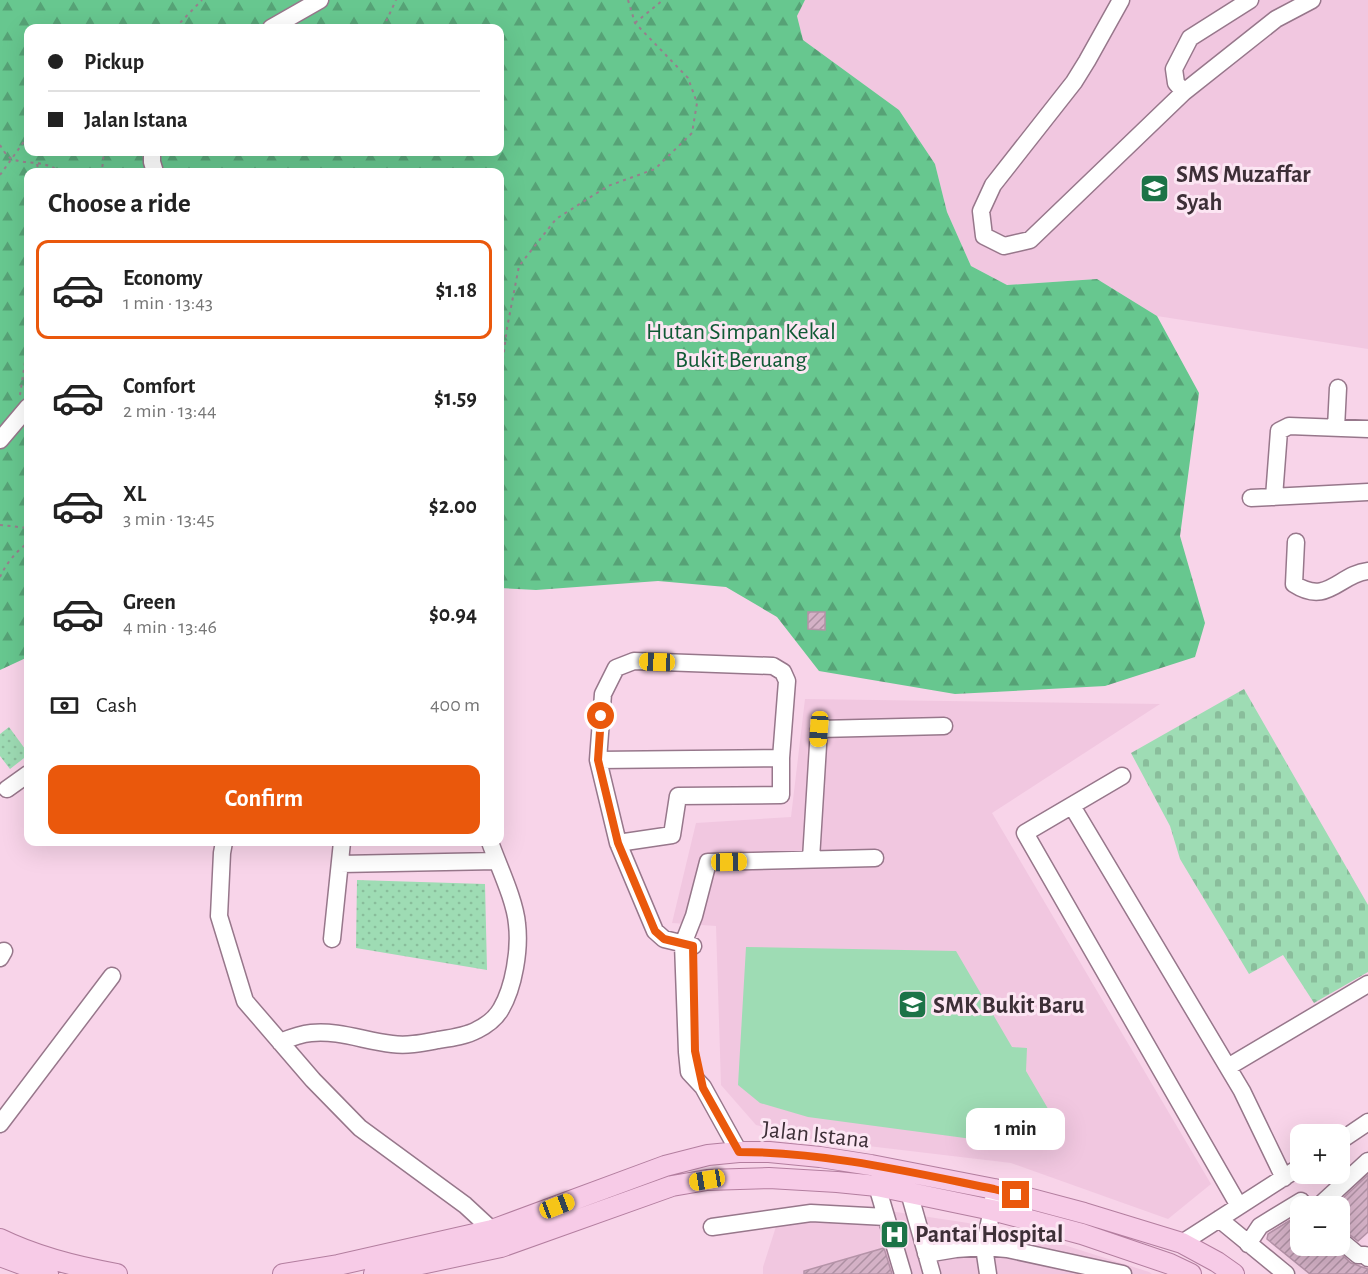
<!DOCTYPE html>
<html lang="en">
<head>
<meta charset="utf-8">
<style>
  :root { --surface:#fff; --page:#f2f2f2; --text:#222; --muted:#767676; --line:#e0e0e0; --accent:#ea580c }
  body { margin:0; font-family:"Alegreya Sans",sans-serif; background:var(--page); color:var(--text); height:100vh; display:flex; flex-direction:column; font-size:22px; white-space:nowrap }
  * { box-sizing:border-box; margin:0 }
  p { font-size:20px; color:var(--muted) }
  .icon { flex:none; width:33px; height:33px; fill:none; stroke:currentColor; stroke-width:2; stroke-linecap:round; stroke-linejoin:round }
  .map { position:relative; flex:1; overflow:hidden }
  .side { position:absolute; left:24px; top:168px; width:480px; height:678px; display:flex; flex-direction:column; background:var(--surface); border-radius:12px; box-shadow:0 6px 24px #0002 }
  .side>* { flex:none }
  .banner { position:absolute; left:24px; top:24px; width:480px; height:132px; border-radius:12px; box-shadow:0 6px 24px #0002; display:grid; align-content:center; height:132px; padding:0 24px; background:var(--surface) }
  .tools { position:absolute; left:1290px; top:1124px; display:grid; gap:12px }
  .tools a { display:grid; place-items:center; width:60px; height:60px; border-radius:12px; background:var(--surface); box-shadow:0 6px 24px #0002; font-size:30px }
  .end { position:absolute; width:27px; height:27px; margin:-14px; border:8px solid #ea580c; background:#fff; box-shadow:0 0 0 3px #fff }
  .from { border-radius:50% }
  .bubble { position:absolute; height:42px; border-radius:12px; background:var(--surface); box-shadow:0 6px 24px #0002; font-size:20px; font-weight:700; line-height:42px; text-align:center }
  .car { position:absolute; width:18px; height:36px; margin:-18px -9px; border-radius:8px; box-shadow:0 0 4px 2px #0007; background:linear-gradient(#f5c518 24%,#345 0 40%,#f5c518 0 76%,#345 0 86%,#f5c518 0) }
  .banner b { display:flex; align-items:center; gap:21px; height:57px; font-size:22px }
  .banner b+b { border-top:2px solid var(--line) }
  .banner i { width:15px; height:15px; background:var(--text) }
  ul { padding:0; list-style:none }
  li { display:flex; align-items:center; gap:18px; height:99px; margin:0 12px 9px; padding:0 12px; border:3px solid transparent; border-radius:12px }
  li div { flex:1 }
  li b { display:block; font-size:22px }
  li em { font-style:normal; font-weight:700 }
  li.selected { border-color:var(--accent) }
  li>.icon { width:54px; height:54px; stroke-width:1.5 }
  h2 { padding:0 24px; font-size:27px; line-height:72px }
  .pay { display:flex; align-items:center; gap:15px; height:66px; padding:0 24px; font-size:22px }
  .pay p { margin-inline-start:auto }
  .button { display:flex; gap:12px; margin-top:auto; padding:12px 24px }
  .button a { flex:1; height:69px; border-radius:12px; background:var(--accent); color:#fff; font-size:24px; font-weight:700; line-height:69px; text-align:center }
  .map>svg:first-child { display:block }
  .built { fill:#f1c7e0 }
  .grass { fill:url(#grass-dots) }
  .forest { fill:url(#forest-firs); fill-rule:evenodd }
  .cemetery { fill:url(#cemetery-stones) }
  .park { fill:#9edcb4 }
  .building { fill:url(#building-hatch); stroke:#b593a8; stroke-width:1.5 }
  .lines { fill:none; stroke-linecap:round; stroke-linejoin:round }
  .minor-casing { stroke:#97778b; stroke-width:19 }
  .major-casing { stroke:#b37e9f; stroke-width:22 }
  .path { stroke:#977f8d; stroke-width:2; stroke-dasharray:3 4.5; stroke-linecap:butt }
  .minor { stroke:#fff; stroke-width:16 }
  .major { stroke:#f7cbe7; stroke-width:20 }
  .route { stroke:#ea580c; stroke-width:8 }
  .labels { text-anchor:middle; stroke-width:6; stroke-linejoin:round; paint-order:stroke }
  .poi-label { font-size:24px; font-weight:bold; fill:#3d2f37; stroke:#fce6f3; text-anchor:start }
  .park-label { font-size:24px; fill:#105a35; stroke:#fce6f3 }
  .street-label { font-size:24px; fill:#3d2f37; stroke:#fce6f3 }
</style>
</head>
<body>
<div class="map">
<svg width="1368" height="1274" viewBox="0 0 1368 1274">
  <defs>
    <pattern id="grass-dots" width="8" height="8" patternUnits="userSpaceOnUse" patternTransform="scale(1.5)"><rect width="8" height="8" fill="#9edcb4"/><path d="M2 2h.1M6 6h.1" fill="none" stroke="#89bd9b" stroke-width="1.8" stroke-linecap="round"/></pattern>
    <pattern id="forest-firs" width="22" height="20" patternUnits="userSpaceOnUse" patternTransform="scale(1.5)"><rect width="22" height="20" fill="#67c78f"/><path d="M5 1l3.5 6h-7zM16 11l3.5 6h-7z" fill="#56a276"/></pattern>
    <pattern id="cemetery-stones" width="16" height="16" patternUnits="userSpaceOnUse" patternTransform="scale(1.5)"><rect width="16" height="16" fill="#9edcb4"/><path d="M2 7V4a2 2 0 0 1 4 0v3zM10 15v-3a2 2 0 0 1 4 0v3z" fill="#89bd9b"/></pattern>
    <pattern id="building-hatch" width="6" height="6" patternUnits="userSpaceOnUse" patternTransform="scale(1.5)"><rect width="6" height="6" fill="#d4b1c6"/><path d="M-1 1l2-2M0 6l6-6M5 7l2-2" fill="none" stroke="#ad90a2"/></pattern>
  </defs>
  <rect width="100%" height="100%" fill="#f8d4e9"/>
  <!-- built -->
  <path class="built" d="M 805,0 L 1368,0 L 1368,349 L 1157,316 L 1097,279 L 1007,285 L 971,266 L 947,212 L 935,164 L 899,110 L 803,40 L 797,16 Z
    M 805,699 L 1160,704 L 992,813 L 1211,1184 L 1168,1219 L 1011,1163 L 809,1139 L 756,1125 L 721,1085 L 716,926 L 672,923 L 696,823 L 791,817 Z
    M 819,1205 L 896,1212 L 968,1223 L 1061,1244 L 1149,1272 L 1152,1274 L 763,1274 L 763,1267 L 781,1211 Z"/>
  <!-- grass -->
  <path class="grass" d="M 9,727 L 28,753 L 28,755 L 10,769 L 0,756 L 0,734 Z
    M 357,880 L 485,884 L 487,970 L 356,948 Z"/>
  <!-- forest -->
  <path class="forest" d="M 0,0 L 805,0 L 797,16 L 803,40 L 899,110 L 935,164 L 947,212 L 971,266 L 1007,285 L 1097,279 L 1157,316 L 1199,393 L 1180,536 L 1205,623 L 1195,657 L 1105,686 L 955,694 L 819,671 L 777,617 L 726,587 L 658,581 L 536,590 L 500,588 L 500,172 L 28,172 L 28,657 L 0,670 ZM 28,28 L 500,28 L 500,152 L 28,152 Z"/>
  <!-- cemetery -->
  <path class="cemetery" d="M 1244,689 L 1368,905 L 1368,972 L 1314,1003 L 1283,955 L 1249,974 L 1180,859 L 1170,826 L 1131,753 Z"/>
  <!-- park -->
  <path class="park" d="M 746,947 L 956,951 L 1012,1047 L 1027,1048 L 1026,1071 L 1054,1119 L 1002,1143 L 808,1117 L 760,1103 L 738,1085 Z"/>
  <!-- building -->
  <path class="building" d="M 808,612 L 825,612 L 825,630 L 808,629 Z
    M 1368,1175 L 1368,1232 L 1358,1241 L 1346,1232 L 1340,1230 L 1340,1201 Z
    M 1300,1214 L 1300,1245 L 1331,1245 L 1351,1263 L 1368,1269 L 1368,1274 L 1310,1274 L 1267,1239 L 1268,1234 Z
    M 884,1248 L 892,1274 L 804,1274 L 804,1271 Z"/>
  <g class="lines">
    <defs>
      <path id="minor" d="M 1121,0 L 1087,61 L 1074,82 L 993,185 L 981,211 L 984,236 L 1004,246 L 1030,240 L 1184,92 L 1276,19 L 1312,0
        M 271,28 L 320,0
        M 1184,92 L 1176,83 L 1174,69 L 1190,38 L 1250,0
        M 152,152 L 152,162 L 155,172
        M 1336,428 L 1338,388
        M 0,440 L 28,407
        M 1274,497 L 1279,431 L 1289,426 L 1368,429
        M 1251,498 L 1368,492
        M 1296,542 L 1294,584 C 1328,606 1339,574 1368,571
        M 598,760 L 781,758
        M 1122,776 L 1025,833 L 1239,1206
        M 7,789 L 28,774
        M 1072,806 L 1242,1091 L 1284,1178
        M 224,842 L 222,853 L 219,916 L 245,1001 L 313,1080 L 360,1128 L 465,1205 L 492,1230 L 496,1238
        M 618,843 L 672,835 L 678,796 L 781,795 L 781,758 L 787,681 L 783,672 L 773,666 L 634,661 L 616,668 L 603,694 L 598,760 L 618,843 L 655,931 L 664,939 L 693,946
        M 811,859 L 819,729 L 944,726
        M 340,864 L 497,861
        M 332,939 L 342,842
        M 0,958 L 4,951
        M 280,1042 C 290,1038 300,1034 311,1033 C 338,1030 365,1041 392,1044 C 408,1046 422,1043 438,1040 C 451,1038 466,1036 477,1030 C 487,1025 496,1018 501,1009 C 514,987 520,949 517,924 C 515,900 498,865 490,842
        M 1228,1067 L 1368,984
        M 0,1124 L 112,976
        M 1340,1141 L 1368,1122
        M 739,1152 L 703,1087 L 689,1072 L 687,1052 L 683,944 L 694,916 L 708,862 L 875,858
        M 903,1171 L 932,1274
        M 877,1186 L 903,1274
        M 1319,1206 L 1368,1161
        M 1219,1219 L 1286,1274
        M 712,1227 L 811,1213 L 886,1217
        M 1340,1240 L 1358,1255 L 1365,1255 L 1368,1258
        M 1182,1243 L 1300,1167
        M 1248,1244 L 1260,1226 L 1301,1201
        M 926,1254 L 956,1249 L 984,1247 L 1007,1249 L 1123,1274
        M 988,1274 L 984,1247 L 992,1210 L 993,1199"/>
      <path id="major" d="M 0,1239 C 37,1257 77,1267 117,1274
        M 0,1256 L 48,1274
        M 283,1274 L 338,1265 L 492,1230 L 665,1166 L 708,1155 L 739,1152 L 769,1152 L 820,1157 L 871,1165 L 994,1189 L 1084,1213 L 1182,1243 L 1217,1262 L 1234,1274
        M 374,1274 L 501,1247 L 672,1186 L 707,1180 L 769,1178 L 837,1182 L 877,1186 L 992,1210 L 1082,1234 L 1170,1264 L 1191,1274"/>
    </defs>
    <!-- minor casing -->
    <use href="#minor" class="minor-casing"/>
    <!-- major casing -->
    <use href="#major" class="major-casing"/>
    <!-- path -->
    <path class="path" d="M 635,23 L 663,0
      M 175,28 L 202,0
      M 383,28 L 396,0
      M 0,145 C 3,150 7,157 12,159 C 28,165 47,160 59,172
      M 37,164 L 39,172
      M 98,172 L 102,170 L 104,152
      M 0,175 L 28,136
      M 500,382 L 507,328 L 519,266 L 556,219 L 608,186 L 655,169 L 692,133 L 697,103 L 688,78 L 635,23 L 628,0
      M 20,395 L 28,342
      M 0,525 L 28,528
      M 0,577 C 6,564 16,551 28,543"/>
    <!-- minor -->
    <use href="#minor" class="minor"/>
    <!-- major -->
    <use href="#major" class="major"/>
  </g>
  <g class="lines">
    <!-- route -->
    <path class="route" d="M 601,716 L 598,760 L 618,843 L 655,931 L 664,939 L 693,946 L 695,1051 L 703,1088 L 739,1152 C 825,1152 910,1172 994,1189 L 1016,1195"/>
  </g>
  <!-- icons -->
  <defs>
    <symbol id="school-square" viewBox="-11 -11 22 22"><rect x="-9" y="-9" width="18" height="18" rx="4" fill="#1c7347" stroke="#fce6f3"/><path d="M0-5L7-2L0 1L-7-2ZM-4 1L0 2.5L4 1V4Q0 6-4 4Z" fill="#fff"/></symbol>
    <symbol id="hospital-square" viewBox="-11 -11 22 22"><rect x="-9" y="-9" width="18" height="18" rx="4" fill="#1c7347" stroke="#fce6f3"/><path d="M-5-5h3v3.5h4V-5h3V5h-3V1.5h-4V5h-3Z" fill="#fff"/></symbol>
  </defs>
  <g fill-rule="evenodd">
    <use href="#school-square" x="1138" y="172" width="33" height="33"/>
    <use href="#school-square" x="896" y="988" width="33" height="33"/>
    <use href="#hospital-square" x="878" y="1218" width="33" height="33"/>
  </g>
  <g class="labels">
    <!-- poi labels -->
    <g class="poi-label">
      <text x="1176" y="182">SMS Muzaffar<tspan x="1176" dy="28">Syah</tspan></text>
      <text x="933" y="1013">SMK Bukit Baru</text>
      <text x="915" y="1242">Pantai Hospital</text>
    </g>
    <!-- park labels -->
    <g class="park-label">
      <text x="741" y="339">Hutan Simpan Kekal<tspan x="741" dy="28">Bukit Beruang</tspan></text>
    </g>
    <!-- street labels -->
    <g class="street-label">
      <text transform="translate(816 1134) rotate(6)" y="8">Jalan Istana</text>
    </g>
  </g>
</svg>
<div class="tools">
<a>+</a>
<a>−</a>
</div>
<i class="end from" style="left:601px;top:716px"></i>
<i class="end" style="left:1016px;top:1195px"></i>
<div class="bubble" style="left:966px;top:1108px;width:99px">1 min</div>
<i class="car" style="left:657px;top:662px;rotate:272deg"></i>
<i class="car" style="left:819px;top:729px;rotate:184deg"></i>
<i class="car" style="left:729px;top:862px;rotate:89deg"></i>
<i class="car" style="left:707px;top:1180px;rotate:260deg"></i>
<i class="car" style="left:557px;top:1206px;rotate:69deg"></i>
<div class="banner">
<b><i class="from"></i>Pickup</b>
<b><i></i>Jalan Istana</b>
</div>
<section class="side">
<h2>Choose a ride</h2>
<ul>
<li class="selected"><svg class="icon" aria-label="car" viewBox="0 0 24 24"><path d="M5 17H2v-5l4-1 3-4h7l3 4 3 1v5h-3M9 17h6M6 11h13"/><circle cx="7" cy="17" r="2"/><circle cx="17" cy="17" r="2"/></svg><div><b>Economy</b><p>1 min · 13:43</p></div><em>$1.18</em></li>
<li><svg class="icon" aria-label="car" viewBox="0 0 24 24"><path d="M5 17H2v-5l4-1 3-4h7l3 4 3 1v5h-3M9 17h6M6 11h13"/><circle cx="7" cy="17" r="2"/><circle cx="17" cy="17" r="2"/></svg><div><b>Comfort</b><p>2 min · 13:44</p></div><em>$1.59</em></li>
<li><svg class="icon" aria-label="car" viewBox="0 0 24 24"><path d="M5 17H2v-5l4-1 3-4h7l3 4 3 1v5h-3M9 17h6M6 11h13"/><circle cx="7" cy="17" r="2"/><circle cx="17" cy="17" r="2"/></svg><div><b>XL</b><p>3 min · 13:45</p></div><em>$2.00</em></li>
<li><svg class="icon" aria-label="car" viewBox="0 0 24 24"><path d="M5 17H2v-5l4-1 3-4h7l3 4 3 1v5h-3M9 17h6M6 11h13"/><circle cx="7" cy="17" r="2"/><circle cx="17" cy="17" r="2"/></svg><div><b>Green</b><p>4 min · 13:46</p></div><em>$0.94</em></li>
</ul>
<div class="pay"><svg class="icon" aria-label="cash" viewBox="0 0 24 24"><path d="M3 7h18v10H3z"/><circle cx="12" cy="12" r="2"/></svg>Cash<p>400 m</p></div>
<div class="button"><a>Confirm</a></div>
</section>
</div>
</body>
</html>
